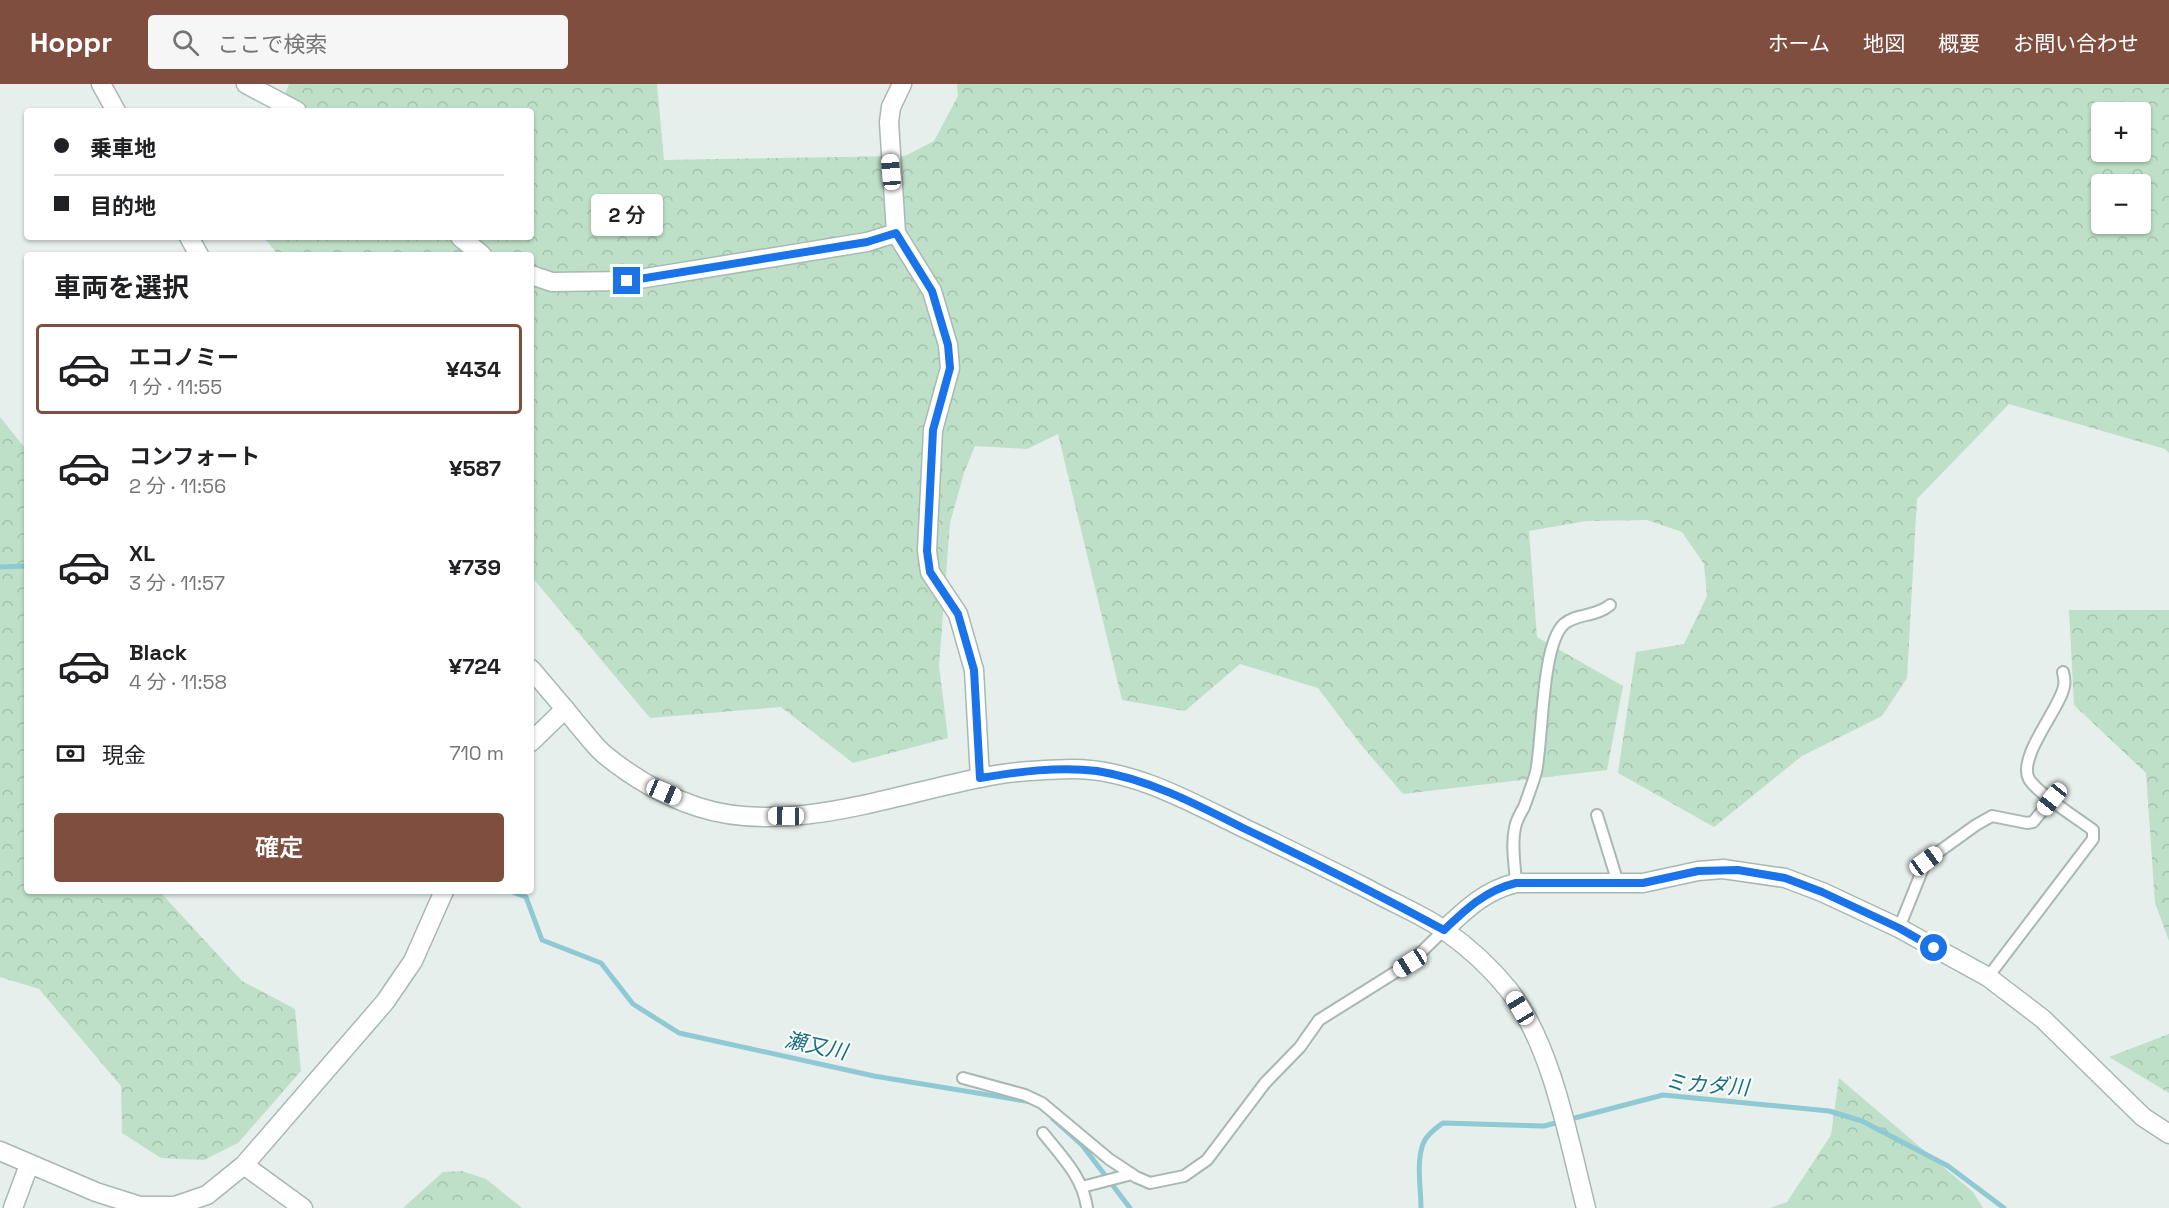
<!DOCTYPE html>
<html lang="ja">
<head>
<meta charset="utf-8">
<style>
  :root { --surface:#fff; --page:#f6f6f6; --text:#202124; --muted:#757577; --line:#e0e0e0; --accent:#7f4e3f }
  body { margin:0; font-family:"Space Grotesk","Noto Sans JP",sans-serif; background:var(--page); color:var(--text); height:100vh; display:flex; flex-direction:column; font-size:22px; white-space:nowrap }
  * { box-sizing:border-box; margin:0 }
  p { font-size:20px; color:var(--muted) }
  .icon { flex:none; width:33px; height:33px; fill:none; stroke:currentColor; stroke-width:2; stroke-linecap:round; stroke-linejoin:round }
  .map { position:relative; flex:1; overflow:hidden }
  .drawer { position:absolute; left:24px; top:168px; width:510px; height:642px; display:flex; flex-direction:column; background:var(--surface); border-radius:6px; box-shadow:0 2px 4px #0004 }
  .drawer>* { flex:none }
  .hud { position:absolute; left:24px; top:24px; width:510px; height:132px; border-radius:6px; box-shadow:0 2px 4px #0004; display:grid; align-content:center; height:132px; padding:0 30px; background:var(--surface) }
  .buttons { position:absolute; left:2091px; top:18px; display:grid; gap:12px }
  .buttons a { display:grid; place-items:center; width:60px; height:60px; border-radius:6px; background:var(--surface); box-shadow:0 2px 4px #0004; font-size:30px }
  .end { position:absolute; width:27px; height:27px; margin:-14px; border:8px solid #1a73e8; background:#fff; box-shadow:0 0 0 3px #fff }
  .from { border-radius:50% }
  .bubble { position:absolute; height:42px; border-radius:6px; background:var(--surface); box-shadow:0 2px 4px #0004; font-size:20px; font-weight:600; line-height:42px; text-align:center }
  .car { position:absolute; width:18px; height:36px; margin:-18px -9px; border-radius:8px; box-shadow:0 0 4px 2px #0007; background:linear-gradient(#fff 24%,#345 0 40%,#fff 0 76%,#345 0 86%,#fff 0) }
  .hud b { display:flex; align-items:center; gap:21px; height:57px; font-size:22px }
  .hud b+b { border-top:2px solid var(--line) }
  .hud i { width:15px; height:15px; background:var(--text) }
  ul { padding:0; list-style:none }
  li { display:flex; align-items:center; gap:18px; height:90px; margin:0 12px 9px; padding:0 18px; border:3px solid transparent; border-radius:6px }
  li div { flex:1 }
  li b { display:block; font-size:22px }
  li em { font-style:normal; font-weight:600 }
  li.selected { border-color:var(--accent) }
  li>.icon { width:54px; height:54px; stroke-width:1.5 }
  h2 { padding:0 30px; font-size:27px; line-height:72px }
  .pay { display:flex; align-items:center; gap:15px; height:66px; padding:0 30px; font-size:22px }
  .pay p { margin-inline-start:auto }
  .action { display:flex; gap:12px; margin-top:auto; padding:12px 30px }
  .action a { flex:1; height:69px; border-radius:6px; background:var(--accent); color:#fff; font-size:24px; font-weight:600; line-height:69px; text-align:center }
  header { display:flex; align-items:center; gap:36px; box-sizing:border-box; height:84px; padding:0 30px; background:var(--accent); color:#fff }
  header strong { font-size:28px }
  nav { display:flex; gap:33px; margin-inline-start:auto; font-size:21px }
  .search { width:420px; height:54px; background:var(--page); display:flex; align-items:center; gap:15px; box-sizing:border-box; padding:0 21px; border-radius:6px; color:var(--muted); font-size:22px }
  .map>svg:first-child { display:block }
  .forest { fill:url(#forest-crowns); fill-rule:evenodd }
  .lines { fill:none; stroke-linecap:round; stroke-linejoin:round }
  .stream { stroke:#8ec9d4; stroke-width:5 }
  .service-casing { stroke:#a8b8b2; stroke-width:14 }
  .minor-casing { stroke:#a8b8b2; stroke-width:21 }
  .tertiary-casing { stroke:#a8b8b2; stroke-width:21 }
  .service { stroke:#fff; stroke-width:10 }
  .minor { stroke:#fff; stroke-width:18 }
  .tertiary { stroke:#fff; stroke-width:18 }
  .route { stroke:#1a73e8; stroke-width:8 }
  .labels { text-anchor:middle; stroke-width:4.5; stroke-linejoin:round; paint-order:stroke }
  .water-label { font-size:21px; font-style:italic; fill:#1c6f80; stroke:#f7fbf9 }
</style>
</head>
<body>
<header>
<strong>Hoppr</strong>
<div class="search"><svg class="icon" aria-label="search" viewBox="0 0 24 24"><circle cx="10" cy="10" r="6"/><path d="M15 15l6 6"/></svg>ここで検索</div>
<nav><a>ホーム</a><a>地図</a><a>概要</a><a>お問い合わせ</a></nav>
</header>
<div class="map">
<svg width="2169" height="1124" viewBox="0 0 2169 1124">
  <defs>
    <pattern id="forest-crowns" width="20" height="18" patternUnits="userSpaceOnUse" patternTransform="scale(1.5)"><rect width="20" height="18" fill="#bfe0c8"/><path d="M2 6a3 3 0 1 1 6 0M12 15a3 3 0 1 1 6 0" fill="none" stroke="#a4c1ad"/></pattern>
  </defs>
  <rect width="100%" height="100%" fill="#e6efeb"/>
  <!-- forest -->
  <path class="forest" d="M 289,0 L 657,0 L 664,76 L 905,72 L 934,57 L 958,12 L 957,0 L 2169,0 L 2169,369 L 2165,365 L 2009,320 L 1917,415 L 1907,594 L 1882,632 L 1802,672 L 1714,743 L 1618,689 L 1636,568 L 1684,560 L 1707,512 L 1704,480 L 1682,448 L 1647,436 L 1586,437 L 1529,447 L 1537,553 L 1623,602 L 1607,686 L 1403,710 L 1362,662 L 1318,604 L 1240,580 L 1185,627 L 1122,616 L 1058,350 L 1027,365 L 975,362 L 964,389 L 950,439 L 939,582 L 948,654 L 853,679 L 781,623 L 650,634 L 531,492 L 531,171 L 278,171 L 264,153 L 531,153 L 531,27 L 278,27 ZM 2102,28 L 2140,28 L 2140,68 L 2102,68 ZM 2102,100 L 2140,100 L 2140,140 L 2102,140 Z
    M 0,333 L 25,364 L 27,387 L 27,807 L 162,807 L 161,809 L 242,897 L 295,925 L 301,987 L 238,1059 L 204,1076 L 161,1074 L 122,1049 L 121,1002 L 39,905 L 0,893 Z
    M 2069,526 L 2169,526 L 2169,857 L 2155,819 L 2146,689 L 2074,621 Z
    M 2169,950 L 2169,1009 L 2109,973 Z
    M 1839,994 L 1973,1108 L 1983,1124 L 1770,1124 L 1787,1118 L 1831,1051 Z
    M 462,1087 L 486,1095 L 522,1124 L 403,1124 L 443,1088 Z"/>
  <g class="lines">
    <!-- stream -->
    <path class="stream" d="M 0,483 L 27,482
      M 510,807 L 526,813 L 542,856 L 601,879 L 633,920 L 679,949 L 874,992 L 1032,1018
      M 1053,1035 L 1082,1061 L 1130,1124
      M 1421,1124 C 1421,1104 1416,1079 1423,1060 C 1426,1051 1436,1044 1443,1039 L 1544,1042 L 1663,1011 L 1829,1027 L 1862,1037 L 1948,1082 L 2004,1124"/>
    <defs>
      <path id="service" d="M 1597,731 L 1618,799
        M 1516,799 C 1515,781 1511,761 1515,744 C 1516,736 1521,729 1524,723 C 1528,712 1533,699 1536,688 C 1543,656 1541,561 1564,540 C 1577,529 1596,533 1610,521
        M 1899,844 L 1926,777 L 1976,741 L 1992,732 L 2027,739 L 2033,738 L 2052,715
        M 1988,893 L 2093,755 L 2093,746 C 2078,735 2037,709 2029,695 C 2017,673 2061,623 2064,602 C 2065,598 2064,592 2063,588
        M 963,994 L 1025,1011 L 1042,1019 L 1109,1075 L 1136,1093 L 1150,1099 L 1184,1092 L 1207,1076 L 1265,999 L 1300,963 L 1319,936 L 1410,879 L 1444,846
        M 1043,1049 C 1062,1073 1083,1093 1087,1124
        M 1082,1103 L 1132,1090"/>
      <path id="minor" d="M 246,0 L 297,27
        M 902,0 L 891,23 L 889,38 L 896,149 L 932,207 L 948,261 L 950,284 L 933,346 L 927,467 L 930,488 L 958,530 L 974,586 L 980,694
        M 460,153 L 482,171
        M 531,191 L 552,198 L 627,197 L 867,158 L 896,149
        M 531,658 L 565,625
        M 0,1067 L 96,1108 L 140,1122 L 175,1122 L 207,1111 L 244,1081 L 385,918 L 413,877 L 444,807
        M 244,1081 L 303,1124
        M 13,1124 L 29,1081"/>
      <path id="tertiary" d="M 101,0 L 116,27
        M 189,153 L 199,171
        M 531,585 C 547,604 563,622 578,641 C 587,651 595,663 605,671 C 632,693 664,712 698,723 C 785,752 893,711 980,694 C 1010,687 1042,686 1073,685 C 1135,685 1194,720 1248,746 C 1288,765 1328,785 1368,805 C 1393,819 1421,830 1444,846 C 1467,862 1491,884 1508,905 C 1552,960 1569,1057 1586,1124
        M 1444,846 C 1466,825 1486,806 1516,799 L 1643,799 L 1698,787 L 1723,785 L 1785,794 L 1822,808 L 1899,844 L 1988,893 L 2043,935 L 2143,1033 L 2169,1050"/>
    </defs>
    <!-- service casing -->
    <use href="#service" class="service-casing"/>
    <!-- minor casing -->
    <use href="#minor" class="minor-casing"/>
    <!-- tertiary casing -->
    <use href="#tertiary" class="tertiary-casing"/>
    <!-- service -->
    <use href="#service" class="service"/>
    <!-- minor -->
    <use href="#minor" class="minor"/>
    <!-- tertiary -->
    <use href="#tertiary" class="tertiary"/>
  </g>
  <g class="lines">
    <!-- route -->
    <path class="route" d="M 627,197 L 867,158 L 896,149 L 932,207 L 948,261 L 950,284 L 933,346 L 927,467 L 930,488 L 958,530 L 974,586 L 980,694 C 1018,688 1058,682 1097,687 C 1148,695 1196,720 1241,743 C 1310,776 1377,810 1444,846 C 1466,825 1486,806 1516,799 L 1643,799 L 1698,787 L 1738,786 L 1785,794 L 1822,808 L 1899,844 L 1934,864"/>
  </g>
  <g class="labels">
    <!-- water labels -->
    <g class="water-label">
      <text transform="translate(816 962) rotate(12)" y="7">瀬又川</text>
      <text transform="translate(1707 1001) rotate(4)" y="7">ミカダ川</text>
    </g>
  </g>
</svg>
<div class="buttons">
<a>+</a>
<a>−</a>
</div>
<i class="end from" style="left:1934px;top:864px"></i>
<i class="end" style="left:627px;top:197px"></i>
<div class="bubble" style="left:591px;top:110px;width:72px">2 分</div>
<i class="car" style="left:891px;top:88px;rotate:355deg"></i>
<i class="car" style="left:664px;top:708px;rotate:113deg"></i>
<i class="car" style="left:2052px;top:715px;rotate:219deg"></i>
<i class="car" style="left:786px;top:732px;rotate:271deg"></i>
<i class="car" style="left:1926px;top:777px;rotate:54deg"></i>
<i class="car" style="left:1410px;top:879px;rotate:238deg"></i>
<i class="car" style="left:1520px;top:924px;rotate:329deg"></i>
<div class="hud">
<b><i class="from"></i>乗車地</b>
<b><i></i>目的地</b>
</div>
<section class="drawer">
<h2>車両を選択</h2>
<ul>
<li class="selected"><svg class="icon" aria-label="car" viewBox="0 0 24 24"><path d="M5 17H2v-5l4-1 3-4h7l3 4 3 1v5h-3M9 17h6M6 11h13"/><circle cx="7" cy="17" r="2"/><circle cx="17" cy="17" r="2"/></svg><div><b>エコノミー</b><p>1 分 · 11:55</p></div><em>¥434</em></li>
<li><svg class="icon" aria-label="car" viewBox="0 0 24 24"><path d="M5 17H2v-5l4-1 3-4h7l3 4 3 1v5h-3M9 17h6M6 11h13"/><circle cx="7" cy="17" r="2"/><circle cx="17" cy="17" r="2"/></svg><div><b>コンフォート</b><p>2 分 · 11:56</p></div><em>¥587</em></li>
<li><svg class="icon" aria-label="car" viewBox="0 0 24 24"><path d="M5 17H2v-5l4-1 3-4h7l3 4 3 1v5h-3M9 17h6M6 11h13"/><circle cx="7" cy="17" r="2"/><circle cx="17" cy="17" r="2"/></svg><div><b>XL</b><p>3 分 · 11:57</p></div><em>¥739</em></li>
<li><svg class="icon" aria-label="car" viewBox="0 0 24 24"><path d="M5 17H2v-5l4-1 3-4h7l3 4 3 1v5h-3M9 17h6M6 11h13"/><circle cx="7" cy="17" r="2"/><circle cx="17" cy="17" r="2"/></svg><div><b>Black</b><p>4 分 · 11:58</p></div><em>¥724</em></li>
</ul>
<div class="pay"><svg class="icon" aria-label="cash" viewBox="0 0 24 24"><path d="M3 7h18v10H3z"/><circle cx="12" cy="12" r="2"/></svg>現金<p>710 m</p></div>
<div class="action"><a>確定</a></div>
</section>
</div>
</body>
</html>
